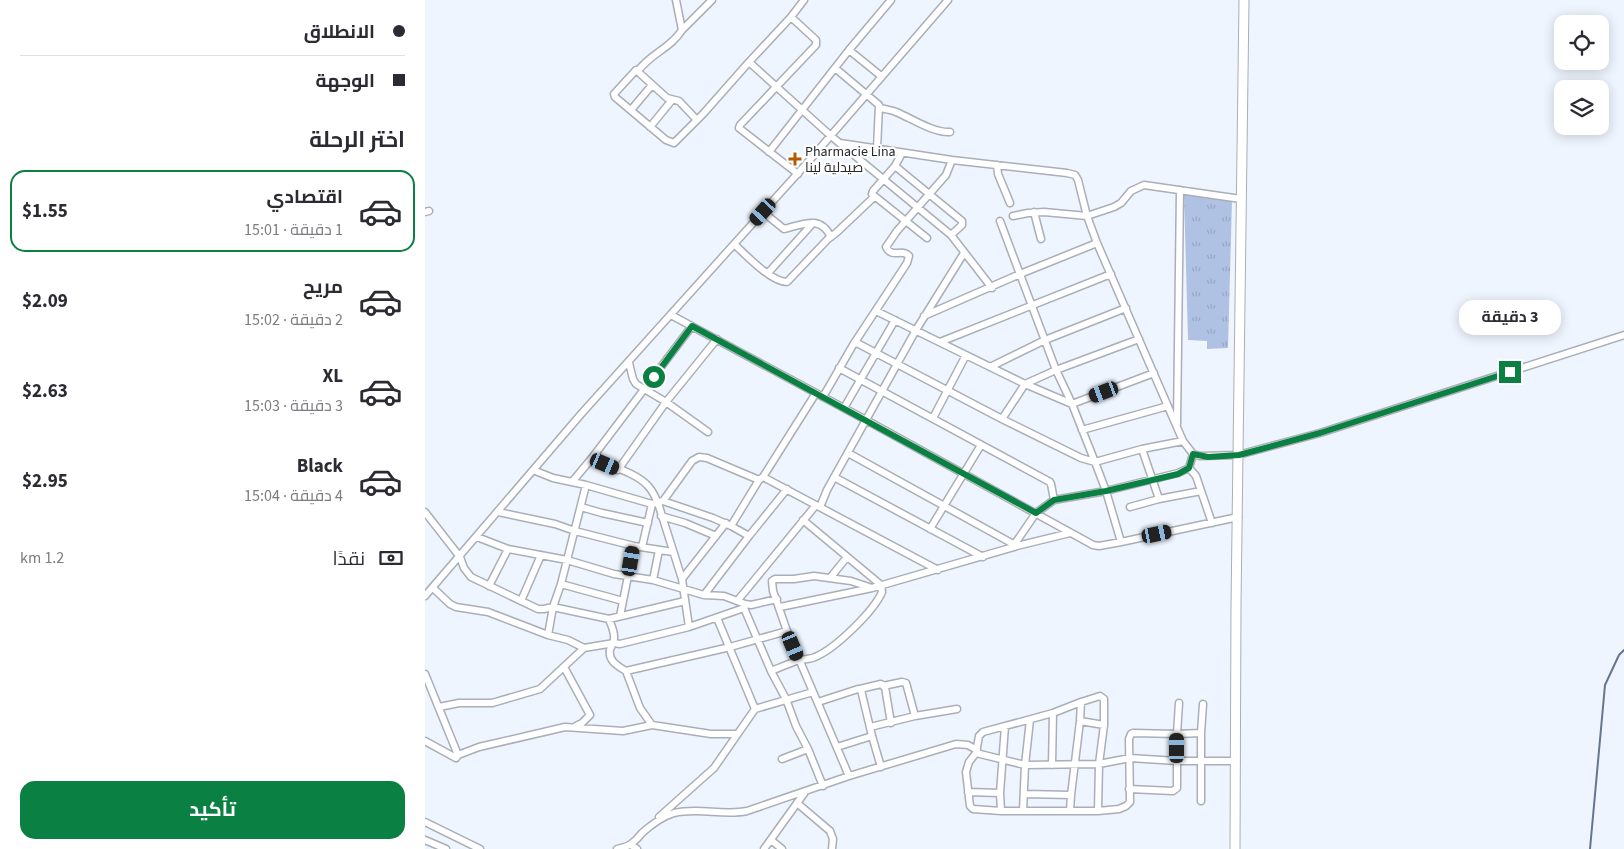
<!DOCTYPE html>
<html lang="ar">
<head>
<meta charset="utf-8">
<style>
  :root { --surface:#fff; --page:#f7f7f7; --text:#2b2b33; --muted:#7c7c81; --line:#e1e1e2; --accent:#0b8043 }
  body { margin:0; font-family:"Source Sans 3",Cairo,sans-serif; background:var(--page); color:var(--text); direction:rtl; height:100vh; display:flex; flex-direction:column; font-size:19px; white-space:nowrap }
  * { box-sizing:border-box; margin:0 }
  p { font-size:16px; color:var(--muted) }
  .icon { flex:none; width:28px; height:28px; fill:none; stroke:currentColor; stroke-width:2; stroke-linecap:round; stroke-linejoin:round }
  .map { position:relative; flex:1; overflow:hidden; direction:ltr }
  .drawer { display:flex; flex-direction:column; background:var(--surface); width:425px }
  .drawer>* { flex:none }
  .guide { display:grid; align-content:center; height:110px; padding:0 20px; background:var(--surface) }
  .controls { position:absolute; left:1129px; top:15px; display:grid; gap:10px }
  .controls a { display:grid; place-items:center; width:55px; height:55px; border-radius:10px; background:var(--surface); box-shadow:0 2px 12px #0003; font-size:25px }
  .end { position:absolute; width:22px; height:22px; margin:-11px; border:6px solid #0b8043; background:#fff; box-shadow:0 0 0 2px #fff }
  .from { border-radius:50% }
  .bubble { position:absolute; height:35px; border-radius:15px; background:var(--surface); box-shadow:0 2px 12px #0003; font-size:16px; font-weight:700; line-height:35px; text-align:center; direction:rtl }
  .car { position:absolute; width:15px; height:30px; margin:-15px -8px; border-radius:6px; box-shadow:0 0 4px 1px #0007; background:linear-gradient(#222 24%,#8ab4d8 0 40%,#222 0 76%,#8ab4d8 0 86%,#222 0) }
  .guide b { display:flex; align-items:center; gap:18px; height:48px; font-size:19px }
  .guide b+b { border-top:1px solid var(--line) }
  .guide i { width:12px; height:12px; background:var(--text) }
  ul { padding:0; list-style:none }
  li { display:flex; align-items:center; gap:15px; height:82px; margin:0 10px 8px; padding:0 10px; border:2px solid transparent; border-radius:15px }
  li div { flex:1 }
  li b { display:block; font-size:19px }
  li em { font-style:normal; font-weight:700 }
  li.current { border-color:var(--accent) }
  li>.icon { width:45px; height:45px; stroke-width:1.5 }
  h2 { padding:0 20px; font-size:22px; line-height:60px }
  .pay { display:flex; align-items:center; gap:12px; height:55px; padding:0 20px; font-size:19px }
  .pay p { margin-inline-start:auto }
  .button { display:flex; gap:10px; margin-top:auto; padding:10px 20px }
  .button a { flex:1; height:58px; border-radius:15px; background:var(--accent); color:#fff; font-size:20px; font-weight:700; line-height:58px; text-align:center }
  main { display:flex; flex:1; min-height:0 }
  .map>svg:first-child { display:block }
  .grass { fill:url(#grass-tufts) }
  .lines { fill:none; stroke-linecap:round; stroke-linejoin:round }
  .stream { stroke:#667490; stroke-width:2 }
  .street-casing { stroke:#a9aeb7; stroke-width:9 }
  .secondary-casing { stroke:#a9aeb7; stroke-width:11 }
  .street { stroke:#fff; stroke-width:6 }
  .secondary { stroke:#fff; stroke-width:9 }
  .route { stroke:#0b8043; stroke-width:6 }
  .poi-dot { fill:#b55801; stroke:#fff; stroke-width:2 }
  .labels { text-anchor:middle; stroke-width:4.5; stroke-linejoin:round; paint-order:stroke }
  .poi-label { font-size:14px; fill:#26282b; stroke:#fff; text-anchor:start }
</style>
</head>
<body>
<main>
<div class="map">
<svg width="1199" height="849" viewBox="0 0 1199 849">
  <defs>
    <pattern id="grass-tufts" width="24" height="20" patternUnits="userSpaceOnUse" patternTransform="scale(1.25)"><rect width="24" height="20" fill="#b0c2e3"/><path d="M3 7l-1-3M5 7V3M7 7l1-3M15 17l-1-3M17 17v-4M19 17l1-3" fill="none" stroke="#97a7c3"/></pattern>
  </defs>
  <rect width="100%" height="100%" fill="#eff5fe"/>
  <!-- grass -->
  <path class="grass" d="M 759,194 L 807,201 L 803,348 L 782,349 L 782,341 L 763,340 Z"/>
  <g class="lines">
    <!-- stream -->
    <path class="stream" d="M 1165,849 L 1180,685 L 1194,655 L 1199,650"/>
    <defs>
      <path id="street" d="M 366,17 L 391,40 L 391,45 L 315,125 L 314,128 L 373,174
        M 257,30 L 287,0
        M 424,50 L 456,76
        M 324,62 L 406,136 L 526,235 L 567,288
        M 410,68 L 454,105 L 452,149
        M 213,71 C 225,54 246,48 257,30 L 251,0
        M 455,108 C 460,109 466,110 471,112 C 486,118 508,133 525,132
        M 206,110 L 227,85
        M 272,120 L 254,101 L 242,98 L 211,70 L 189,94 L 190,97 L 241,140 L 249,143 L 278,114 L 324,62 L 366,17 L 379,0
        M 225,127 L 247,100
        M 415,143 L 527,160 L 642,173 L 650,175 L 653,180 L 662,216 L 672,243 L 758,441 L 768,454 L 775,456 L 813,455 L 895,433 L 1199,335
        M 344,152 L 424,50 L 466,0
        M 477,153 L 470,166 L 537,221 L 537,225 L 526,235
        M 572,165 L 573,174 L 585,203
        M 470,166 L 448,191 L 447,194 L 502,238
        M 0,212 L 4,211
        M 338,212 L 359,229 C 379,224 395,215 406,237
        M 609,212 L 616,239
        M 588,216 L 603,213 L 619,212 L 662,216 L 689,207 L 696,203 L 706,191 L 719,185 L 816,199
        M 575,221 L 631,370 L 647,404 L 670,462 L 681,491 L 696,542
        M 309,244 C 321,255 346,282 362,282 L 403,239 L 411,233 L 449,197
        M 343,273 L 388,223
        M 451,311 L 600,384 L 647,404 L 729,373
        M 246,315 L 441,420 L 668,545 L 674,546 L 696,542 L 813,517
        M 499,316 L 595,274 L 672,243
        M 430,342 L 577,419 L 656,458 L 670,462 L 717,449 L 758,441
        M 515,342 L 686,274
        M 204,363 L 208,379 L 211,384 L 241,402 L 283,432
        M 565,367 L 620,340 L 701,308
        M 414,368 L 625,482 L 626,484 L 629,500 L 611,513 L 589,545
        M 398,397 L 428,345 L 482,263 L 484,256 C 477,248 467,259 461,247 L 472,231 L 521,175 L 527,160
        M 419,408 L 470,320
        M 508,418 L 541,355
        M 577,419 L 600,384 L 631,370 L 714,339
        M 752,424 L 755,190
        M 657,430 L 743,406
        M 717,449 L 734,499 L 776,491
        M 423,453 L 592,546
        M 167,458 C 183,465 212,473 223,486 C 228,491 230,497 233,503 L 257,579 L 264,627
        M 764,468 L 771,476 L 787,523
        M 108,470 L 128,478 L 161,485 L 227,504 L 238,501 L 288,518 L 306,526 L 324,536
        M 193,470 L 241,402 L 292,339
        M 338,477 L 391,393
        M 409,477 L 558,557
        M 147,482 L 167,458 L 267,326
        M 629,500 L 681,491 L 753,473 L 764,468 L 768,454
        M 238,501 L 267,461 L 274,457 L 282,458 L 334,480
        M 156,507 L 177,513 L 223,523
        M 395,507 L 402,490 L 491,330 L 539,253
        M 705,507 L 734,499
        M 0,512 L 35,557 L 39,568 L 46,577 L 113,609 L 119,609 L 128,607 L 184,619 L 260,601
        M 73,512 L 130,524 L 150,531 L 209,546 L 248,552
        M 236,516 L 260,523 L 291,536
        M 306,526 L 334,480 L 338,477 L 513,570
        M 505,529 L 556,445
        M 52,537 L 83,549 L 142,560 L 189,574 L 228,580 L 279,595 L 299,596 L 320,604 L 326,605 L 352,599
        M 217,547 L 227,504
        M 405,578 L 422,557
        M 257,579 L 301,523
        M 228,580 L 234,550
        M 136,584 L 198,601
        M 64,586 L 83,549
        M 8,588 L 25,604 L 31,607 L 63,612 L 123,635 L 128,607 L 136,584 L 161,485
        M 279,595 L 324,536 L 362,489
        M 0,596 L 157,413 L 383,162 L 523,0
        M 313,600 L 391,505
        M 96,601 L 116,555
        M 320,605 L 319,608 L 346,671 L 361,699 L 371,726 L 383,749 L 398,786
        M 355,607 L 447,588 L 592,546 L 645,533
        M 195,616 L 209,546
        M 292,618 L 330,709
        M 184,619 C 186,625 190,632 189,639 C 189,643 186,646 185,650 C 183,661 193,666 201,671 L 305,647 L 362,631
        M 123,635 L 143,640 L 159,648
        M 139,667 L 165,715 L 157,723 L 151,726
        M 201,671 L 215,708 L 227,725 L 286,734 L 312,734
        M 346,671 C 356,667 365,663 375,660 C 380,659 386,659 390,657 C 410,649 449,611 457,592 L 456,585 L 378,520
        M 0,674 L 33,755
        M 458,686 L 477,682 L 481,683 L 490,716
        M 435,689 L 456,684 L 460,687 L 466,723
        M 393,702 L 433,689 L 436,690 L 447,736 L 456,767
        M 14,707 L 34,703 L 67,703 L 115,689 L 159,648 L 189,643 L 195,644 L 264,627 L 319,608
        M 628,713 L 656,702 L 675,696 L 679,699 L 679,725 L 674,764 L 673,811
        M 655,721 L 679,725
        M 445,727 L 490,716 L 532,709
        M 0,741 L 31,758 L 33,755 L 54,747 L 140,727 L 198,731 L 227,725
        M 412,747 L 447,736
        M 551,753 L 600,765 L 674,764 L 705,758 L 752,761 L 811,761
        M 357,759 L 383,749
        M 627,765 L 628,713 L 558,732 L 554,736 L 551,753 L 544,762 L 541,772 L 545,806 L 548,809 L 576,811 L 673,811 L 694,809 L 701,806 L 705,802 L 704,739 L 706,734 L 708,733 L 752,734 L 776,733
        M 424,776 L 362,631 L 348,591 L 347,581 L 350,579 L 369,579 L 389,576 L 426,581 L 447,588
        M 704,789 L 748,791 L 752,788 L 752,734 L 754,703
        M 543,792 L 575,793
        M 600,794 L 646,795 L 655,721 L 656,702
        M 776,801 L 776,733 L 778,704
        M 372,803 L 405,831 L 408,839 L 407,849
        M 576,811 L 575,793 L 580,726
        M 598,811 L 600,765 L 605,720
        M 645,811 L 646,795
        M 234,817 L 289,768 L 330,709 L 388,692
        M 0,822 L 55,849
        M 0,840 L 21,849
        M 346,840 L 357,849
        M 206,845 L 212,849
        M 192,849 C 196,848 202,847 206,844 C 210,841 214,837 217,833 C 227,824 236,817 249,813 C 274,807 298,816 322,811 L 424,776 L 531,744 L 543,745 L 552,750
        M 339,849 L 380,792"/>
      <path id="secondary" d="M 810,849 L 811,606 L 819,0"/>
    </defs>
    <!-- street casing -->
    <use href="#street" class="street-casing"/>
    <!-- secondary casing -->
    <use href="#secondary" class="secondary-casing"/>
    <!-- street -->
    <use href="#street" class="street"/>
    <!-- secondary -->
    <use href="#secondary" class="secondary"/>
  </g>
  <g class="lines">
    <!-- route -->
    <path class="route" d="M 229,377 L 267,326 L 611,513 L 629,500 L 681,491 L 753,474 L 764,468 L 768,454 L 783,457 L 814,455 L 895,433 L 1085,372"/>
  </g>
  <!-- markers -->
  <path class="poi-dot" d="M367.5 151.5h5v5h5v5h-5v5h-5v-5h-5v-5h5z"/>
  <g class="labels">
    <!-- poi labels -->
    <g class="poi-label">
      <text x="380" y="156">Pharmacie Lina<tspan x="380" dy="16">صيدلية لينا</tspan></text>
    </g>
  </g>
</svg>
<div class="controls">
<a><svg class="icon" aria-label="locate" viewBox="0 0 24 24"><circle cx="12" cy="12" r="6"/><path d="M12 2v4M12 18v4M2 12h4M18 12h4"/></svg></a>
<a><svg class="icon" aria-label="layers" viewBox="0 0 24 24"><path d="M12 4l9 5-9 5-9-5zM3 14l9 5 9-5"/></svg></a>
</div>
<i class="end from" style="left:229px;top:377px"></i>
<i class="end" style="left:1085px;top:372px"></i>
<div class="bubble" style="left:1034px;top:300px;width:102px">3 دقيقة</div>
<i class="car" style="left:338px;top:212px;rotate:222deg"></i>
<i class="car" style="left:679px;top:392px;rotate:249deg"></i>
<i class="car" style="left:180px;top:464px;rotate:113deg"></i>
<i class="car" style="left:732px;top:534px;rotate:78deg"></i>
<i class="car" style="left:206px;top:561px;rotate:10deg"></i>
<i class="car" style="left:368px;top:646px;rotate:157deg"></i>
<i class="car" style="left:752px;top:748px;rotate:0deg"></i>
</div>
<section class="drawer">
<div class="guide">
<b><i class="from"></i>الانطلاق</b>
<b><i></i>الوجهة</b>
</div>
<h2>اختر الرحلة</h2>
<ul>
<li class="current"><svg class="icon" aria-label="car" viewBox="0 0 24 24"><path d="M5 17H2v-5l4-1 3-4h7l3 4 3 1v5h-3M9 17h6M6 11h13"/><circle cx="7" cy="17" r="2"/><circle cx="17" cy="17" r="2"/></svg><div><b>اقتصادي</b><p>1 دقيقة · 15:01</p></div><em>$1.55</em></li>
<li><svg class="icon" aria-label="car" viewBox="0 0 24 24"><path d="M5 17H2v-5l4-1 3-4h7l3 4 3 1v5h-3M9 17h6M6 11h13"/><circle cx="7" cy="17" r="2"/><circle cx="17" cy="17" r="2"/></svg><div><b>مريح</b><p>2 دقيقة · 15:02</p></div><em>$2.09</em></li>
<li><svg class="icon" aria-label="car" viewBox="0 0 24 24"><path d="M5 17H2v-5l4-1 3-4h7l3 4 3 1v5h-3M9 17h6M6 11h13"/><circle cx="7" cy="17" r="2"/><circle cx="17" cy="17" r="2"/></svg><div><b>XL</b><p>3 دقيقة · 15:03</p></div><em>$2.63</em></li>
<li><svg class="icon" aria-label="car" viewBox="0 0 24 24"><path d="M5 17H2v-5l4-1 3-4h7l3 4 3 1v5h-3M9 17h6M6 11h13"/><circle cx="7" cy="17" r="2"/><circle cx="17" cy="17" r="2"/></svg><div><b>Black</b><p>4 دقيقة · 15:04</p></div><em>$2.95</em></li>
</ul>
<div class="pay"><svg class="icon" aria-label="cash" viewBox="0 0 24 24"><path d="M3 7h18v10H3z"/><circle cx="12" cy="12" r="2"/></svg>نقدًا<p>1.2 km</p></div>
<div class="button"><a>تأكيد</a></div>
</section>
</main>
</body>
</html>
